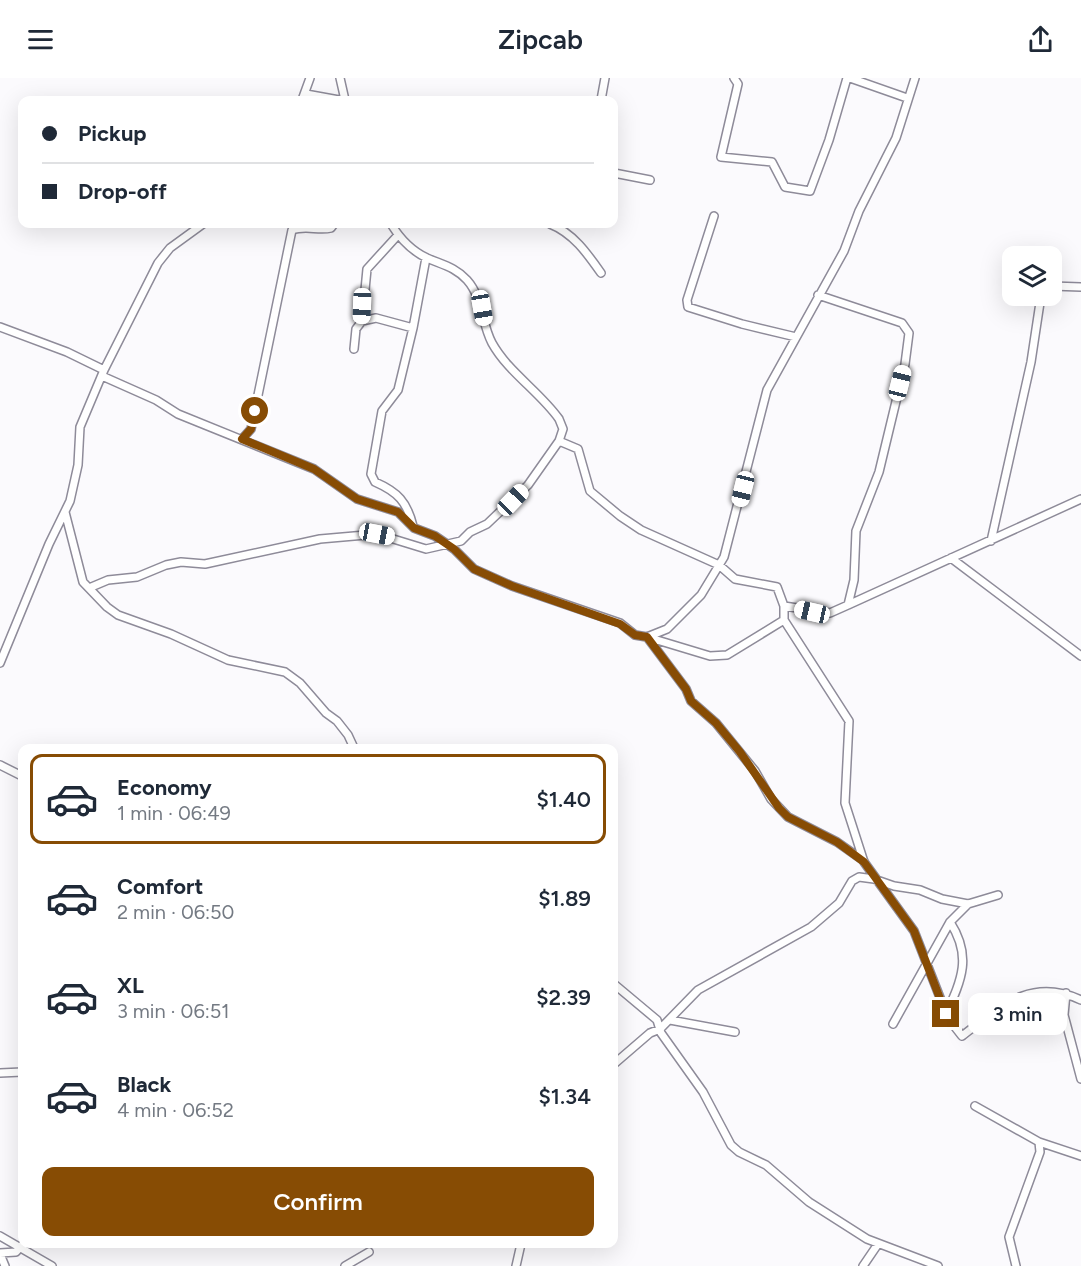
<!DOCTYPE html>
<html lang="en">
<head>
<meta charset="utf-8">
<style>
  :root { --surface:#fff; --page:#f2f2f3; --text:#1f2937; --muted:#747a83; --line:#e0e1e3; --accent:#874c04 }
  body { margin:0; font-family:Figtree,sans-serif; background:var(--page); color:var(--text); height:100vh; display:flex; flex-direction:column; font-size:22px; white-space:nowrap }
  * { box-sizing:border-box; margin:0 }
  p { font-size:20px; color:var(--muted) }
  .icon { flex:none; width:33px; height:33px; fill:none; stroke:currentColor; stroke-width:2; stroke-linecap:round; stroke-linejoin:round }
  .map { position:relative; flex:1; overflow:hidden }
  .panel { position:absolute; left:18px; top:666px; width:600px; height:504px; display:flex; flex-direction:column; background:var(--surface); border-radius:12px; box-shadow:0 6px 24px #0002 }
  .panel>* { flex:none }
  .banner { position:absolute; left:18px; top:18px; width:600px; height:132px; border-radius:12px; box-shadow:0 6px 24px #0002; display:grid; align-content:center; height:132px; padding:0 24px; background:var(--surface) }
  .buttons { position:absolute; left:1002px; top:168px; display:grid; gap:12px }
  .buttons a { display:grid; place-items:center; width:60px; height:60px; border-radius:12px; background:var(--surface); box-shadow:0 6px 24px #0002; font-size:30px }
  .end { position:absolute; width:27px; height:27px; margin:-14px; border:8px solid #874c04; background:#fff; box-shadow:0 0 0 3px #fff }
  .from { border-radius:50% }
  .bubble { position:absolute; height:42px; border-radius:12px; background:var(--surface); box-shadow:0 6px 24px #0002; font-size:20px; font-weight:600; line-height:42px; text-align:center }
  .car { position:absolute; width:18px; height:36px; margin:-18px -9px; border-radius:8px; box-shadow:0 0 4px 2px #0007; background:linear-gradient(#fff 24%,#345 0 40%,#fff 0 76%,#345 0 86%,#fff 0) }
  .banner b { display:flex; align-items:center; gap:21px; height:57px; font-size:22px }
  .banner b+b { border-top:2px solid var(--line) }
  .banner i { width:15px; height:15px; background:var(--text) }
  ul { padding:10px 0 0; list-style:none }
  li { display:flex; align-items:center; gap:18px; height:90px; margin:0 12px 9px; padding:0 12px; border:3px solid transparent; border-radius:12px }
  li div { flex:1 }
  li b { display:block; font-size:22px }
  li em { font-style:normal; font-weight:600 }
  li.selected { border-color:var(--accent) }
  li>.icon { width:54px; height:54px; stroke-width:1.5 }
  .button { display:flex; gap:12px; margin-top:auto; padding:12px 24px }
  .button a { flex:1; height:69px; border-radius:12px; background:var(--accent); color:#fff; font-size:24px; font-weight:600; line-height:69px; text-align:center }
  header { display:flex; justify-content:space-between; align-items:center; height:78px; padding:0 24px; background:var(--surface); font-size:27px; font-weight:600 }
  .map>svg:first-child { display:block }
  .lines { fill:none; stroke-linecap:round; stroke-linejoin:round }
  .minor-casing { stroke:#8e8b99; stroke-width:10 }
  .minor { stroke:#fff; stroke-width:7 }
  .route { stroke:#874c04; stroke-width:8 }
</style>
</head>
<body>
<header><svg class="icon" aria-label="menu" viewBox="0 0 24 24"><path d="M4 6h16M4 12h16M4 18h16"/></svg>Zipcab<svg class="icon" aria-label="share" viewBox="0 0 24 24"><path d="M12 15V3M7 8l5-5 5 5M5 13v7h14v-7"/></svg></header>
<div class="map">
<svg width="1081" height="1188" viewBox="0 0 1081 1188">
  <rect width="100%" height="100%" fill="#fbfafd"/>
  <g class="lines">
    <defs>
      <path id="minor" d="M 340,0 L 345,22
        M 734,0 L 738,6 L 721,79 L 772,84 L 785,109 L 810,113 L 829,62 L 847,0
        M 850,0 L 907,20
        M 306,16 L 339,22
        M 302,22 L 310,0
        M 601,22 L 605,0
        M 614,95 L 650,102
        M 714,138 L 687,222 L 688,229 L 742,246 L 796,259
        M 550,146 C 573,155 587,175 601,195
        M 1052,208 L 1081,209
        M 818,217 L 902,245 L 909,255 L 905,286 L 879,394 L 856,453 L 854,502 L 848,527 L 1081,421
        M 362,243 L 367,191 L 398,157
        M 0,249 L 67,274 L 104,292
        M 413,250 L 398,312 L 382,333 L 371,396 L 375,404 C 398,414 407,424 413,448
        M 354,271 L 356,251 L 362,243 L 376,240 L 413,250 L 426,180
        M 102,298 L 156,322 L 178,336 L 314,391 L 357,421 L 398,434 L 414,450 L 435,458 L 454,471 L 474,491 L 512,508 L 620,545 L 635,557 L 647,559 L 667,551 L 701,517 L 724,479 L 767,312 L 844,173 L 859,133 L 896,60 L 915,0
        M 242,361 L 251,351 L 292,152 C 306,147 318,153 331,150 L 334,146
        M 559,363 L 578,371 L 590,413 L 620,438 L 641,452 L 719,487 L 735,501 L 777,509 L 784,528
        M 65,434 L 83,504 L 107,529 L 118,537 L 171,556 L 228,582 L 285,594 L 300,605 L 326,635 L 337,643 L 348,657 L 354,670
        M 991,463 L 1031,284 L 1041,218
        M 951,480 L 1081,578
        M 89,510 L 108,502 L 137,499 L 166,487 L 181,484 L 205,486 L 320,461 L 377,456 L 426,471 L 461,463 L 470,454 L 487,446 L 528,407 L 559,363 L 563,351 L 559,341 C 540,314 508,294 492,265 C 481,244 483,220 467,202 C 455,189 443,187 427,180 C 412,173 399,159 391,146
        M 848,527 L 830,535 L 784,528 L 784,542 L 849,643 L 845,725 L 864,784 L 914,853 L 948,940 L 962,958 C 1001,928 1031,899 1081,922
        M 647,559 L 686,611 L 691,623 L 716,645 L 755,693 L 771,721 L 788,739 L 837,764 L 864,783
        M 647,559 L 710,578 L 727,577 L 784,542
        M 0,585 L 49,466 L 70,423 L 78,387 L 80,349 L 104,292 L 158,185 L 170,170 L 203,146
        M 0,687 L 22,698
        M 614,906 L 657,942 L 661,955 L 703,1014 L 731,1067 L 739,1074 L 766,1087 L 809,1124 L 867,1161 L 938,1188
        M 1066,915 L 1064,937 L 1081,1001
        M 946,936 C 962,901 972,878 950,844
        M 670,942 L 735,954
        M 893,946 L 950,844 L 968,826
        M 614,986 L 650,955 L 660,951 L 698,912 L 811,849 L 839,825 L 852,803 L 859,799 L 874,801 L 894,808 L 920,812 L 942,821 L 968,826 L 998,817
        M 0,995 L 22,994
        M 975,1028 L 1039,1064 L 1040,1074 L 1009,1159 L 1016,1188
        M 1039,1064 L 1081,1078
        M 0,1158 L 52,1188
        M 0,1175 L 16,1174 L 23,1166
        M 0,1176 L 5,1188
        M 345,1188 L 369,1174
        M 516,1188 L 521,1166
        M 863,1188 L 878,1166"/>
    </defs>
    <!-- minor casing -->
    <use href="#minor" class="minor-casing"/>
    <!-- minor -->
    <use href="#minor" class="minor"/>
  </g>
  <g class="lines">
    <!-- route -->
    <path class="route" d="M 255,333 L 251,351 L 242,361 L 314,391 L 357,421 L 398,434 L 414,450 L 435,458 L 454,471 L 474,491 L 512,508 L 620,546 L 635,557 L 647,559 L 686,611 L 691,623 L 716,645 L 740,674 L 779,730 L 788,739 L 837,764 L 864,784 L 914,853 L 946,936"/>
  </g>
</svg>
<div class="buttons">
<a><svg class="icon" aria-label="layers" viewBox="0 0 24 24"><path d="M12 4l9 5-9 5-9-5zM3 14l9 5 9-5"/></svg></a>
</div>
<i class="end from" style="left:255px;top:333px"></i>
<i class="end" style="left:946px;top:936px"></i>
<div class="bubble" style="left:968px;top:915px;width:99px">3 min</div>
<i class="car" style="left:362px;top:228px;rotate:182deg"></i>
<i class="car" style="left:482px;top:230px;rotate:170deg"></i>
<i class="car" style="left:900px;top:305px;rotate:14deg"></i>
<i class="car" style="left:743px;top:411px;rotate:194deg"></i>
<i class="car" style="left:513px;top:422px;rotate:44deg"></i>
<i class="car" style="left:377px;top:456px;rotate:101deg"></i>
<i class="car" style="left:812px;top:534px;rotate:283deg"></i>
<div class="banner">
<b><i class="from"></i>Pickup</b>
<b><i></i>Drop-off</b>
</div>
<section class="panel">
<ul>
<li class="selected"><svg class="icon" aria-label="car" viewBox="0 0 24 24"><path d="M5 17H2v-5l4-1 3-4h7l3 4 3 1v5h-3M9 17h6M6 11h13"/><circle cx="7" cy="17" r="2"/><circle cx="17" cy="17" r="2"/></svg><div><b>Economy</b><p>1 min · 06:49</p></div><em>$1.40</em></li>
<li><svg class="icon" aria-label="car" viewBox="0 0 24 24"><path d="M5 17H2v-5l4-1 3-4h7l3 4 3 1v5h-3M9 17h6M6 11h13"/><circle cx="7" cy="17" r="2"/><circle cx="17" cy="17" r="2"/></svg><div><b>Comfort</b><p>2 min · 06:50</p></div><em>$1.89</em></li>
<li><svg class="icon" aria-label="car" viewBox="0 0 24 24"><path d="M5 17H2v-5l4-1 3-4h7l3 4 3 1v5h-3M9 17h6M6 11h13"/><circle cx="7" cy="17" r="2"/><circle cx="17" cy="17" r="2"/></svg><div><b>XL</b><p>3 min · 06:51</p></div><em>$2.39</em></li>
<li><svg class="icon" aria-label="car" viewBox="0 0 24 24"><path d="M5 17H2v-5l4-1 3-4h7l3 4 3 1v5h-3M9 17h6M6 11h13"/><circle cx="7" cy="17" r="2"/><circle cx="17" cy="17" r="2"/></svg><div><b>Black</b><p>4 min · 06:52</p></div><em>$1.34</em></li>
</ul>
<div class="button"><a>Confirm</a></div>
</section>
</div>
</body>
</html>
